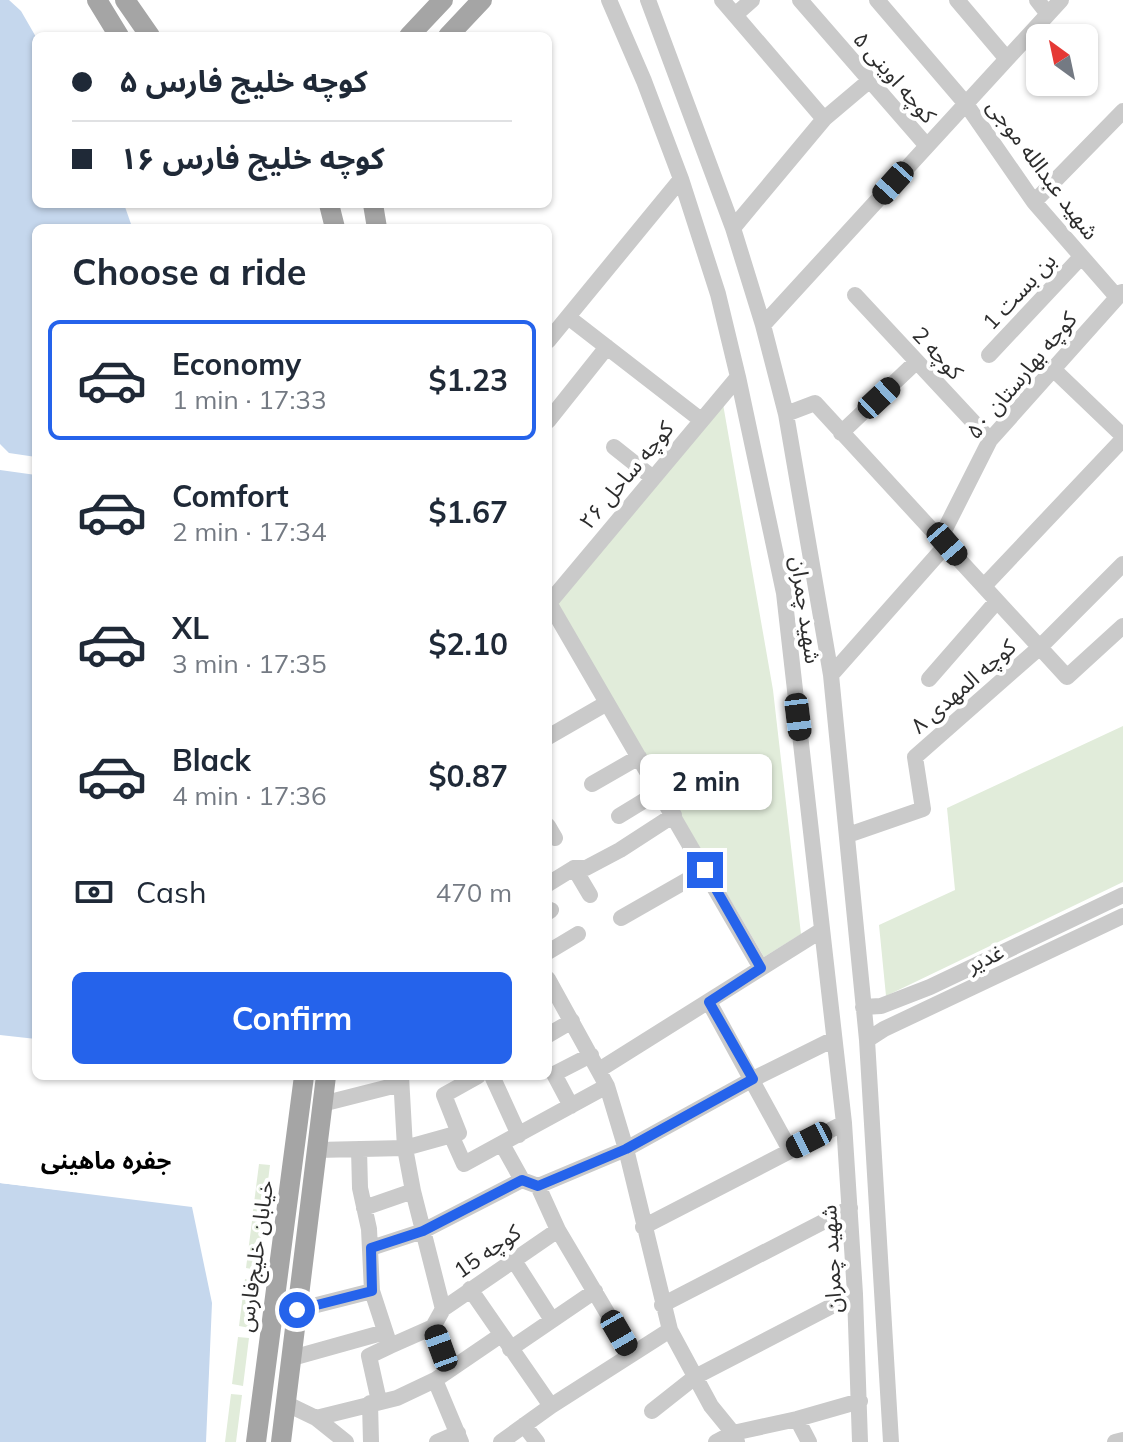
<!DOCTYPE html>
<html lang="en">
<head>
<meta charset="utf-8">
<style>
  :root { --surface:#fff; --page:#f2f2f3; --text:#1f2937; --muted:#747a83; --line:#e0e1e3; --accent:#2563eb }
  body { margin:0; font-family:Mulish,"Noto Sans Arabic",sans-serif; background:var(--page); color:var(--text); height:100vh; display:flex; flex-direction:column; font-size:30px; white-space:nowrap }
  * { box-sizing:border-box; margin:0 }
  p { font-size:26px; color:var(--muted) }
  .icon { flex:none; width:44px; height:44px; fill:none; stroke:currentColor; stroke-width:2; stroke-linecap:round; stroke-linejoin:round }
  .map { position:relative; flex:1; overflow:hidden }
  .panel { position:absolute; left:32px; top:224px; width:520px; height:856px; display:flex; flex-direction:column; background:var(--surface); border-radius:12px; box-shadow:0 2px 6px #0004 }
  .panel>* { flex:none }
  .top-card { position:absolute; left:32px; top:32px; width:520px; height:176px; border-radius:12px; box-shadow:0 2px 6px #0004; display:grid; align-content:center; height:176px; padding:0 40px; background:var(--surface) }
  .needle { width:52px; rotate:327deg }
  .controls { position:absolute; left:1026px; top:24px; display:grid; gap:16px }
  .controls a { display:grid; place-items:center; width:72px; height:72px; border-radius:12px; background:var(--surface); box-shadow:0 2px 6px #0004; font-size:40px }
  .end { position:absolute; width:36px; height:36px; margin:-18px; border:10px solid #2563eb; background:#fff; box-shadow:0 0 0 4px #fff }
  .from { border-radius:50% }
  .bubble { position:absolute; height:56px; border-radius:12px; background:var(--surface); box-shadow:0 2px 6px #0004; font-size:26px; font-weight:700; line-height:56px; text-align:center }
  .car { position:absolute; width:24px; height:48px; margin:-24px -12px; border-radius:10px; box-shadow:0 0 6px 2px #0007; background:linear-gradient(#222 24%,#8ab4d8 0 40%,#222 0 76%,#8ab4d8 0 86%,#222 0) }
  .top-card b { display:flex; align-items:center; gap:28px; height:76px; font-size:30px }
  .top-card b+b { border-top:2px solid var(--line) }
  .top-card i { width:20px; height:20px; background:var(--text) }
  ul { padding:0; list-style:none }
  li { display:flex; align-items:center; gap:24px; height:120px; margin:0 16px 12px; padding:0 24px; border:4px solid transparent; border-radius:12px }
  li div { flex:1 }
  li b { display:block; font-size:30px }
  li em { font-style:normal; font-weight:700 }
  li.active { border-color:var(--accent) }
  li>.icon { width:72px; height:72px; stroke-width:1.5 }
  h2 { padding:0 40px; font-size:36px; line-height:96px }
  .pay { display:flex; align-items:center; gap:20px; height:88px; padding:0 40px; font-size:30px }
  .pay p { margin-inline-start:auto }
  .button { display:flex; gap:16px; margin-top:auto; padding:16px 40px }
  .button a { flex:1; height:92px; border-radius:12px; background:var(--accent); color:#fff; font-size:32px; font-weight:700; line-height:92px; text-align:center }
  .map>svg:first-child { display:block }
  .green { fill:#e1ecda }
  .water { fill:#c5d7ed }
  .pier { fill:#fff }
  .lines { fill:none; stroke-linecap:round; stroke-linejoin:round }
  .minor { stroke:#cacaca; stroke-width:16 }
  .major { stroke:#a5a5a5; stroke-width:20 }
  .route { stroke:#2563eb; stroke-width:10 }
  .labels { text-anchor:middle; stroke-width:8; stroke-linejoin:round; paint-order:stroke }
  .street-label { font-size:22px; fill:#2d2d2d; stroke:#fff }
  .neighbourhood-label { font-size:24px; font-weight:bold; fill:#000; stroke:#fff }
</style>
</head>
<body>
<div class="map">
<svg width="1123" height="1442" viewBox="0 0 1123 1442">
  <rect width="100%" height="100%" fill="#fff"/>
  <!-- green -->
  <path class="green" d="M 723,404 L 773,690 L 801,934 L 764,957 L 557,604 Z
    M 1123,726 L 1123,882 L 886,996 L 879,925 L 955,890 L 947,808 Z
    M 259,1164 L 270,1165 L 264,1213 L 253,1211 Z
    M 252,1221 L 263,1222 L 257,1270 L 246,1268 Z
    M 245,1279 L 256,1280 L 250,1328 L 239,1326 Z
    M 238,1337 L 249,1338 L 243,1386 L 232,1384 Z
    M 231,1394 L 242,1395 L 236,1442 L 225,1442 Z"/>
  <!-- water -->
  <path class="water" d="M 0,0 L 9,0 L 21,11 L 36,37 L 36,204 L 124,204 L 131,224 L 138,228 L 36,228 L 36,457 L 9,453 L 0,444 Z
    M 0,470 L 36,475 L 36,1039 L 0,1035 Z
    M 0,1183 L 192,1207 L 212,1303 L 206,1442 L 0,1442 Z"/>
  <!-- pier -->
  <path class="pier" d="M 0,1179 L 193,1203 L 196,1206 L 0,1183 Z"/>
  <g class="lines">
    <!-- minor -->
    <path class="minor" d="M 609,0 L 644,81 L 681,179 L 718,294 L 738,377 L 784,593 L 844,1123 L 855,1294 L 860,1442
      M 648,0 L 733,228 L 763,325 L 786,414 L 831,675 L 867,1040 L 891,1442
      M 722,0 L 824,119
      M 800,0 L 927,146
      M 877,0 L 966,104 L 1034,202 L 1117,297
      M 957,0 L 1007,59
      M 1037,0 L 1048,14
      M 735,15 L 752,0
      M 1034,202 L 1123,111
      M 733,228 L 824,119 L 869,81
      M 855,295 L 990,440
      M 568,317 L 701,420
      M 763,325 L 1061,0
      M 548,341 L 681,179
      M 989,355 L 1081,257
      M 1053,369 L 1123,436
      M 786,414 L 815,403 L 1067,677 L 1123,626
      M 548,421 L 607,347
      M 841,433 L 916,362
      M 614,447 L 653,478
      M 941,537 L 990,440 L 1122,292
      M 984,586 L 1123,439
      M 548,601 L 761,968
      M 549,603 L 738,377
      M 831,675 L 947,544
      M 929,679 L 997,601
      M 548,737 L 607,703
      M 592,784 L 639,757
      M 619,816 L 660,791
      M 548,826 L 555,838
      M 848,835 L 923,809 L 915,757 L 1039,648 L 1123,564
      M 574,868 L 590,895
      M 548,884 L 574,868 L 586,868 L 620,850 L 674,815
      M 548,912 L 551,910
      M 621,918 L 705,870
      M 548,952 L 578,934
      M 548,979 L 607,1086 L 626,1149 L 670,1330 L 711,1406 L 733,1433 L 737,1442
      M 709,1002 L 790,1150
      M 863,1007 L 881,1006 L 930,987 L 1123,895
      M 548,1035 L 572,1021
      M 867,1040 L 884,1029 L 1123,916
      M 599,1070 L 822,930
      M 401,1076 L 405,1148 L 413,1191 L 443,1309
      M 492,1076 L 519,1135
      M 322,1104 L 401,1084
      M 571,1106 L 554,1074 L 591,1055
      M 451,1135 L 464,1164 L 607,1086
      M 502,1144 L 522,1180
      M 359,1149 L 360,1188 L 369,1229 L 372,1291 L 390,1346 L 433,1327
      M 317,1150 L 405,1148 L 459,1133 L 444,1095 L 478,1076
      M 538,1186 L 558,1230 L 631,1353
      M 364,1208 L 413,1191
      M 643,1227 L 844,1123
      M 371,1248 L 423,1231 L 522,1180 L 538,1186 L 626,1149 L 753,1079 L 834,1039
      M 513,1259 L 552,1320
      M 470,1289 L 551,1406
      M 662,1305 L 850,1208
      M 297,1310 L 372,1291
      M 510,1349 L 595,1291
      M 292,1358 L 385,1332
      M 449,1370 L 433,1327 L 443,1309 L 558,1230
      M 435,1380 L 461,1442
      M 379,1401 L 369,1356 L 390,1346
      M 370,1403 L 371,1442
      M 287,1404 L 316,1418 L 346,1442
      M 652,1411 L 695,1377 L 855,1294
      M 316,1418 L 397,1398 L 435,1380 L 501,1335
      M 797,1419 L 809,1442
      M 524,1425 L 537,1442
      M 437,1442 L 458,1433
      M 501,1442 L 551,1406 L 670,1330
      M 716,1442 L 733,1433 L 797,1419 L 860,1401
      M 1115,1442 L 1123,1440"/>
    <!-- major -->
    <path class="major" d="M 97,0 L 119,36
      M 125,0 L 150,36
      M 409,36 L 443,0
      M 448,36 L 482,0
      M 329,204 L 335,228
      M 373,204 L 377,228
      M 256,1442 L 304,1076
      M 281,1442 L 326,1076"/>
  </g>
  <g class="lines">
    <!-- route -->
    <path class="route" d="M 297,1310 L 372,1291 L 371,1248 L 423,1231 L 522,1180 L 538,1186 L 626,1149 L 753,1079 L 709,1002 L 761,968 L 705,870"/>
  </g>
  <g class="labels">
    <!-- street labels -->
    <g class="street-label">
      <text transform="translate(895 77) rotate(49)" y="8">کوچه اوینی ۵</text>
      <text transform="translate(1043 169) rotate(53)" y="8">شهید عبدالله موجی</text>
      <text transform="translate(1019 291) rotate(-47)" y="8">بن بست 1</text>
      <text transform="translate(938 353) rotate(47)" y="8">کوچه 2</text>
      <text transform="translate(1021 375) rotate(-50)" y="8">کوچه بهارستان ۵۰</text>
      <text transform="translate(626 475) rotate(-50)" y="8">کوچه ساحل ۲۶</text>
      <text transform="translate(806 610) rotate(82)" y="8">شهید چمران</text>
      <text transform="translate(963 686) rotate(-41)" y="8">کوچه المهدی ۸</text>
      <text transform="translate(985 958) rotate(-25)" y="8">غدیر</text>
      <text transform="translate(487 1251) rotate(-35)" y="8">کوچه 15</text>
      <text transform="translate(255 1256) rotate(-82)" y="8">خیابان خلیج‌فارس</text>
      <text transform="translate(831 1259) rotate(-93)" y="8">شهید چمران</text>
    </g>
    <!-- neighbourhood labels -->
    <g class="neighbourhood-label">
      <text x="106" y="1169">جفره ماهینی</text>
    </g>
  </g>
</svg>
<div class="controls">
<a><svg class="needle" viewBox="-14 -14 28 28"><path d="M0-13l5 13h-10z" fill="#e53935"/><path d="M0 13l5-13h-10z" fill="#747a83"/></svg></a>
</div>
<i class="end from" style="left:297px;top:1310px"></i>
<i class="end" style="left:705px;top:870px"></i>
<div class="bubble" style="left:640px;top:754px;width:132px">2 min</div>
<i class="car" style="left:893px;top:183px;rotate:222deg"></i>
<i class="car" style="left:879px;top:398px;rotate:47deg"></i>
<i class="car" style="left:947px;top:544px;rotate:139deg"></i>
<i class="car" style="left:798px;top:717px;rotate:173deg"></i>
<i class="car" style="left:809px;top:1140px;rotate:243deg"></i>
<i class="car" style="left:619px;top:1333px;rotate:150deg"></i>
<i class="car" style="left:441px;top:1348px;rotate:340deg"></i>
<div class="top-card">
<b><i class="from"></i>کوچه خلیج فارس ۵</b>
<b><i></i>کوچه خلیج فارس ۱۶</b>
</div>
<section class="panel">
<h2>Choose a ride</h2>
<ul>
<li class="active"><svg class="icon" aria-label="car" viewBox="0 0 24 24"><path d="M5 17H2v-5l4-1 3-4h7l3 4 3 1v5h-3M9 17h6M6 11h13"/><circle cx="7" cy="17" r="2"/><circle cx="17" cy="17" r="2"/></svg><div><b>Economy</b><p>1 min · 17:33</p></div><em>$1.23</em></li>
<li><svg class="icon" aria-label="car" viewBox="0 0 24 24"><path d="M5 17H2v-5l4-1 3-4h7l3 4 3 1v5h-3M9 17h6M6 11h13"/><circle cx="7" cy="17" r="2"/><circle cx="17" cy="17" r="2"/></svg><div><b>Comfort</b><p>2 min · 17:34</p></div><em>$1.67</em></li>
<li><svg class="icon" aria-label="car" viewBox="0 0 24 24"><path d="M5 17H2v-5l4-1 3-4h7l3 4 3 1v5h-3M9 17h6M6 11h13"/><circle cx="7" cy="17" r="2"/><circle cx="17" cy="17" r="2"/></svg><div><b>XL</b><p>3 min · 17:35</p></div><em>$2.10</em></li>
<li><svg class="icon" aria-label="car" viewBox="0 0 24 24"><path d="M5 17H2v-5l4-1 3-4h7l3 4 3 1v5h-3M9 17h6M6 11h13"/><circle cx="7" cy="17" r="2"/><circle cx="17" cy="17" r="2"/></svg><div><b>Black</b><p>4 min · 17:36</p></div><em>$0.87</em></li>
</ul>
<div class="pay"><svg class="icon" aria-label="cash" viewBox="0 0 24 24"><path d="M3 7h18v10H3z"/><circle cx="12" cy="12" r="2"/></svg>Cash<p>470 m</p></div>
<div class="button"><a>Confirm</a></div>
</section>
</div>
</body>
</html>
